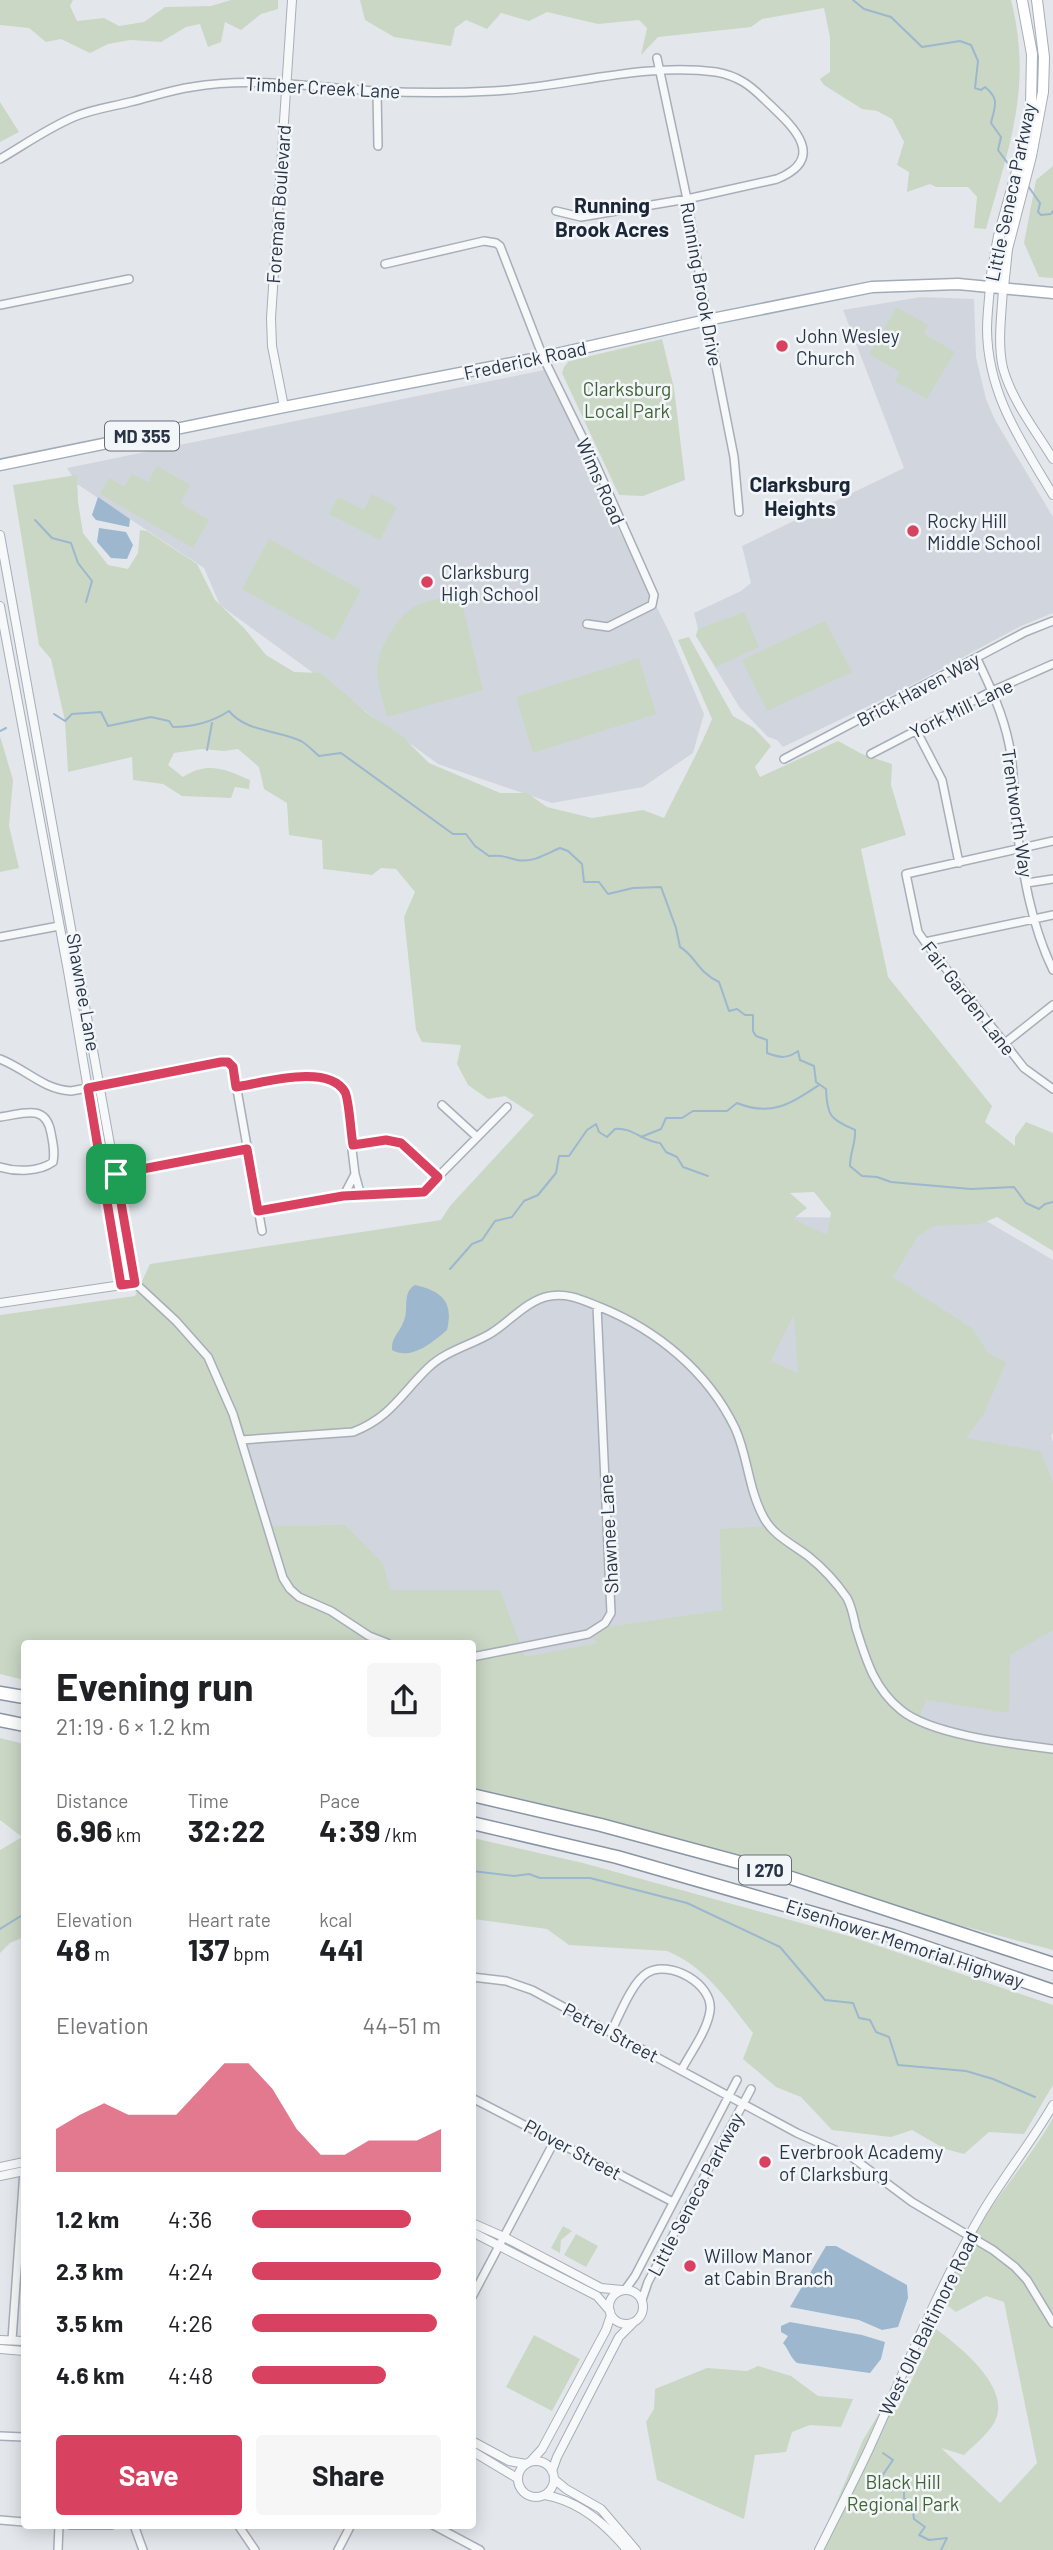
<!DOCTYPE html>
<meta charset="utf-8">
<style>
body{margin:0;font-family:Barlow,sans-serif;background:#f6f6f6;color:#202124;height:100vh;display:flex;flex-direction:column;font-size:26px;white-space:nowrap}
*{box-sizing:border-box;margin:0}
p{font-size:23px;color:#757577}
.icon{flex:none;width:38px;height:38px;fill:none;stroke:currentColor;stroke-width:2;stroke-linecap:round;stroke-linejoin:round}
.map{position:relative;flex:1;overflow:hidden}
.drawer{position:absolute;left:21px;top:1640px;width:455px;height:889px;display:flex;flex-direction:column;background:#fff;border-radius:7px;box-shadow:0 4px 18px #0003}
.drawer>*{flex:none}
.pin{position:absolute;display:grid;place-items:center;width:60px;height:60px;color:#fff;margin:-30px;border-radius:14px;box-shadow:0 4px 10px #0006}
.round{display:grid;place-items:center;flex:none;width:74px;height:74px;border-radius:7px;background:#f6f6f6}
.summary{display:flex;align-items:center;justify-content:space-between;height:119px;padding:0 35px}
h1{font-size:38px;font-weight:700;line-height:52px}
.figures{display:grid;grid-template-columns:repeat(3,1fr);gap:10px;height:119px;padding:7px 35px}
.figures div{display:grid;align-content:center}
.figures b{font-size:30px;font-weight:700}
.figures small{font-size:19px;font-weight:400}
.figures p{font-size:19px}
.chart{height:196px;padding:14px 35px}
.chart p{display:flex;justify-content:space-between}
.chart svg{width:100%;height:126px;margin-top:7px;fill:#d84160;opacity:.7}
.button{display:flex;gap:14px;margin-top:auto;padding:14px 35px}
.button a{flex:1;height:80px;border-radius:7px;background:#d84160;color:#fff;font-size:28px;font-weight:700;line-height:80px;text-align:center}
.button a+a{background:#f6f6f6;color:#202124}
ul{padding:0 35px;list-style:none;font-size:23px}
li{display:grid;grid-template-columns:112px 84px 1fr;align-items:center;height:52px}
li i{height:18px;border-radius:9px;background:#d84160}
.map>svg:first-child{display:block}
</style>
<div class="map">
<svg width="1053" height="2550" viewBox="0 0 1053 2550">
<rect width="100%" height="100%" fill="#e3e7ec"/>
<path fill="#d1d6de" d="M921 297 974 299 976 357 986 399 995 420 1053 517V613L1021 626 904 689 783 747 777 740 768 737 740 708 696 636 698 629 694 613 741 591 751 583 742 546 904 468 843 310Z
M544 370 596 474 610 512 670 634 704 714 693 753 643 787 552 803 438 764 220 605 204 568 77 484 67 468Z
M602 1215 983 1219 1053 1260V1433L1051 1436 1053 1442V1946L472 1643H70L0 1322Z"/>
<path fill="#cad7c4" fill-rule="evenodd" d="M0 0H73L70 6 77 21 104 18 119 26 144 22 165 7 211 6 231 0H278V9L261 14 241 30 225 22 221 42 208 47 200 24 186 27 161 42 130 40 108 44 90 53 61 39 46 42 29 28 0 25Z
M360 0H1011C1033 87 1009 146 986 229L974 228 977 197 968 187H936L930 184 907 192 909 172 897 165 904 142 892 119 877 111 862 109 824 85 820 79 830 72V37L824 8 762 19 751 27 658 37 641 55 647 28 639 20 598 24 547 12 529 21 501 13 487 29 466 20 455 28 451 46 394 37 365 20Z
M0 102 19 132 0 142Z
M1053 166V278L1039 277 1024 243 1036 180Z
M897 307 928 325 924 334 955 352 927 399 895 381 900 372 869 354Z
M662 339 674 388 685 480 643 496 619 495 562 373 564 367 569 361Z
M157 466 190 485 180 503 209 520 193 548 100 494 109 478 124 487 132 474 148 482Z
M77 475 78 502 83 533 108 565 128 569 138 553 140 530 147 531 197 564 215 600 244 628 266 655 294 672 321 673 366 712 401 735 429 763 500 793H527L547 807 592 818 643 810 664 818C680 785 698 753 712 719L678 640 689 637 733 716 754 728 771 746 755 767 760 777 838 741 862 754 892 764 891 785 906 835 861 849 888 977 992 1106 985 1122 1015 1146V1137L1026 1122 1053 1133V1251L997 1217 980 1224 934 1226 918 1236 893 1277 973 1329 988 1353 1006 1362 985 1412 966 1438 1040 1451 1053 1482V1630L1010 1655 1009 1713 926 1700 920 1715 936 1728 1053 1749V1950L473 1796 472 1643H24V1680L0 1674V1315L135 1296 150 1264 441 1220 450 1206 534 1115 505 1096 488 1099 468 1085 457 1064 461 1045 422 1042 416 1030 404 917 415 892 396 869 381 868 372 875 323 869 322 840 289 835 287 803 264 789 259 767 238 749 224 751 202 749 174 753 168 765 183 777C207 761 225 769 250 780L249 789 235 787 231 798 182 796 163 784 133 780 132 757 68 772 65 721 51 659 39 645 13 485ZM814 1192 831 1213 827 1235 793 1219 807 1208 790 1193ZM568 1294 643 1328 689 1365 723 1405 736 1431 764 1519 769 1526 720 1529 722 1610 608 1627 592 1638 598 1643 525 1657 500 1590H390L383 1564 345 1525 268 1526 242 1440 353 1432 394 1408 441 1357 489 1334 546 1297ZM793 1316H794L798 1373 771 1361Z
M372 494 397 507 380 540 329 514 338 497 364 510Z
M269 539 361 590 334 640 242 589Z
M460 595 483 690 387 717C384 703 378 688 377 673 376 651 397 614 418 605 430 599 447 598 460 595Z
M744 612 759 647 716 667 696 636 698 629Z
M825 621 852 672 767 711 742 660Z
M639 658 656 714 533 753 516 697Z
M0 736 13 780 9 826 19 868 0 872Z
M0 1738 24 1744V1937L10 1943 0 1953V1850L22 1837 0 1820Z
M473 1838 583 1863 852 1937 1053 2005V2085L1024 2134 989 2132 964 2154 945 2149 912 2130 891 2137 832 2130 801 2097 776 2087 743 2059 753 2033C728 2001 706 1967 667 1951L569 1945 547 1929 473 1919Z
M1053 2118V2550H816L863 2440 887 2400 898 2409 936 2329C959 2346 1014 2389 994 2423 987 2435 974 2445 964 2455L941 2448 1000 2503 1037 2463 1004 2302 986 2296 956 2312 944 2303 958 2279 948 2284C958 2262 969 2241 982 2221 1005 2186 1032 2155 1053 2118Z
M563 2226 572 2231 561 2240 560 2253 551 2248Z
M576 2234 598 2246 586 2267 564 2255Z
M534 2335 580 2359 552 2411 506 2387Z
M758 2366 791 2376 818 2396 853 2399 841 2427 810 2425 792 2432 786 2452 755 2455 744 2519 657 2480 646 2422 654 2409 655 2389 707 2368 747 2371Z"/>
<path fill="#9cb7ce" d="M98 497 130 519 129 527 96 520 92 515Z
M99 528 126 532 133 545 127 559 111 558 97 542Z
M415 1285C441 1291 454 1301 447 1330 433 1342 411 1361 392 1350 391 1338 399 1333 403 1323 410 1310 401 1293 415 1285Z
M826 2246H836L907 2285 908 2298 898 2327 882 2330 859 2320 790 2307Z
M790 2322 862 2335 885 2342 881 2359 870 2373 797 2363C790 2357 789 2350 783 2343L788 2336 781 2332V2326Z"/>
<g fill="none" stroke-linecap="round" stroke-linejoin="round">
<path stroke="#9cb7ce" stroke-width="2" d="M853 0 864 9 891 17 922 47 960 41 971 45 978 61 975 88 981 90 985 87C1000 99 995 106 991 123L1001 137 998 150 1012 169
M1028 186 1040 203 1038 212 1041 215 1051 214 1053 211
M35 520 52 538 71 543 78 563 92 581 86 602
M54 714 65 721 72 714 101 712 108 726 151 717 169 721 173 727C193 727 212 722 229 711 246 732 278 730 301 741 308 745 313 751 319 756L341 753 453 834H466L475 846 489 856C504 855 504 857 517 860 533 863 546 854 560 848L568 851 582 864 584 882H599L608 894 633 888 661 887 676 928 680 947C695 955 697 972 719 982L729 1011 737 1009 745 1015H753V1031L756 1036 767 1040V1053C780 1058 787 1059 798 1051L800 1060 814 1066 816 1082 826 1089C827 1116 830 1119 855 1130 856 1143 850 1152 850 1166L862 1176 877 1177 891 1182 971 1189 1014 1187 1026 1203 1039 1209 1045 1204 1053 1202
M0 731 6 728
M207 750 212 723
M641 1137 661 1129 666 1118H682L693 1111H727L737 1103C771 1117 790 1104 819 1085
M450 1269 472 1244 482 1240 495 1221 512 1217 524 1201 538 1195 556 1173 559 1156H569L587 1130 596 1124 599 1132 607 1137 615 1129C632 1127 642 1141 660 1143L666 1152 677 1157 683 1167 708 1176
M472 1871 514 1876 529 1874 540 1878H590L687 1903 780 1947 825 2000 853 2003 859 2018 870 2020 876 2032 889 2037 898 2065 966 2071 993 2079 1035 2097
M0 1929 24 1914
M883 2453 893 2460 882 2476 890 2490 904 2488V2498L912 2504 914 2519 925 2527 919 2535 929 2540 947 2538 941 2550"/>
<g stroke="#a7aeb7" stroke-width="10">
<path id="minor" d="M657 58 687 199 707 320 734 457 739 512
M377 91 378 146
M0 159C24 145 48 128 74 117 93 109 111 107 130 102 151 97 171 90 192 87 255 76 315 88 377 91 415 93 456 93 494 91 567 87 643 62 716 72 738 76 750 85 765 100 790 124 830 157 777 179L687 199 581 217 556 211
M385 264 484 241 496 243 500 246 543 357 596 465 654 595 652 605 608 627 587 624
M0 305 129 279
M977 659C990 686 1003 714 1009 744 1015 771 1013 798 1016 824 1023 873 1031 925 1053 970
M916 730 942 780 959 863
M871 754 992 691 1053 664
M784 759 1025 632 1053 621
M1053 841 906 874 918 932 925 942 1024 1068 1053 1089
M1027 883 1053 879
M0 937 59 926
M925 942 1053 915
M1005 1043 1053 1005
M0 1059C26 1069 42 1089 71 1091L228 1062 233 1067 262 1231
M236 1087 307 1075 332 1079 345 1092 355 1174
M442 1105 477 1137
M0 1117C23 1114 46 1103 51 1133 53 1143 55 1152 53 1162 39 1172 16 1172 0 1167
M353 1145 386 1140 401 1143 438 1177
M116 1174 247 1149
M343 1197 355 1174 361 1196
M258 1211 343 1197 423 1192 507 1107
M135 1283 176 1321 208 1357 233 1414 283 1578 290 1589 299 1597 331 1611 369 1636 387 1643
M241 1440 353 1432C391 1417 400 1395 428 1368 444 1352 468 1346 488 1335 508 1324 526 1300 550 1296 569 1293 582 1300 600 1307 657 1330 708 1372 735 1428 748 1456 748 1489 764 1518 773 1535 792 1544 808 1556 823 1568 836 1582 847 1598 852 1607 854 1619 856 1628 866 1660 874 1688 901 1710 931 1735 1013 1744 1053 1749
M472 1657 588 1634 605 1623 611 1613 597 1306
M472 1977 506 1981 532 1990 797 2133 853 2158 912 2202 993 2250 1015 2267 1027 2280 1053 2323
M611 2032C619 2016 632 1982 647 1973 669 1959 714 1984 710 2011 707 2031 691 2052 682 2069
M472 2098 673 2202
M625 2290 635 2276 737 2080
M472 2297 555 2140
M642 2300 648 2282 751 2089
M12 2340 24 2171
M0 2436 24 2437
M0 2520 24 2522
M70 2525H112
M134 2525 143 2550
M238 2525 255 2550
M433 2525 480 2550
M58 2550 59 2525
M338 2550 351 2525"/>
</g>
<g stroke="#a7aeb7" stroke-width="10">
<path id="tertiary" d="M990 286C989 301 987 315 987 330 988 395 1021 441 1053 495
M1003 287C1002 313 997 342 1003 368 1012 401 1036 431 1053 459
M284 407 272 346 271 318 292 0
M0 535 135 1283 0 1303
M0 606 68 971 121 1285
M0 2167 24 2162
M0 2176 24 2171
M472 2223 504 2237 601 2288 622 2290
M472 2232 597 2296 610 2311
M609 2307a17 17 0 1 1 34 0a17 17 0 1 1-34 0Z
M0 2340 24 2341
M0 2349 24 2351
M472 2441 509 2461 526 2464
M472 2451 517 2478
M518 2479a18 18 0 1 1 36 0a18 18 0 1 1-36 0Z
M531 2461 542 2449 606 2330 611 2315
M552 2471 557 2457 619 2337 633 2323
M554 2479 566 2489 601 2509 636 2550
M545 2495C579 2501 606 2524 627 2550
M819 2550C836 2516 853 2483 869 2449 905 2370 938 2288 982 2213 1004 2176 1031 2143 1053 2105"/>
</g>
<g stroke="#a7aeb7" stroke-width="12">
<path id="secondary" d="M990 286 999 236 1022 153 1031 106 1032 54 1022 0
M1003 287 1007 249 1031 156 1043 92 1044 57 1037 0"/>
</g>
<g stroke="#a1acb9" stroke-width="13">
<path id="primary" d="M0 465 284 407 543 357 707 320 872 287 958 284 1053 293"/>
</g>
<g stroke="#8995a4" stroke-width="15">
<path id="motorway" d="M0 1693 24 1697
M0 1720 24 1725
M472 1795 601 1825 764 1869 1053 1964
M472 1823 617 1857 893 1936 1053 1991"/>
</g>
<use href="#minor" stroke="#f6f8fa" stroke-width="7"/>
<use href="#tertiary" stroke="#f6f8fa" stroke-width="8"/>
<use href="#secondary" stroke="#fff" stroke-width="10"/>
<use href="#primary" stroke="#fff" stroke-width="10"/>
<use href="#motorway" stroke="#fff" stroke-width="12"/>
</g>
<g fill="none" stroke-linecap="round" stroke-linejoin="round">
<g stroke="#fff" stroke-width="14">
<path id="route" d="M221 1062H228L233 1067 236 1087C263 1083 328 1063 345 1092 349 1099 351 1135 353 1145L386 1140 401 1143 438 1177 424 1192 343 1196 258 1211 247 1149 116 1174 135 1283 121 1285 88 1088Z"/>
</g>
<use href="#route" stroke="#d84160" stroke-width="9"/>
</g>
<g fill="#d84160" stroke="#f3f6f9" stroke-width="2.5">
<circle cx="782" cy="346" r="7"/>
<circle cx="913" cy="531" r="7"/>
<circle cx="427" cy="582" r="7"/>
<circle cx="765" cy="2162" r="7"/>
<circle cx="690" cy="2266" r="7"/>
</g>
<g text-anchor="middle" dominant-baseline="central" stroke-width="5" stroke-linejoin="round" paint-order="stroke">
<g fill="#f3f6f9" stroke="#666f7c" stroke-width="2">
<rect x="105" y="421.5" width="74" height="29" rx="5"/>
<rect x="739" y="1855.5" width="52" height="29" rx="5"/>
</g>
<g font-size="18" font-weight="bold" fill="#293546">
<text x="142" y="436">MD 355</text>
<text x="765" y="1870">I 270</text>
</g>
<g font-size="19" fill="#293546" stroke="#f3f6f9">
<text transform="translate(323 87) rotate(3)">Timber Creek Lane</text>
<text transform="translate(1010 192) rotate(-78)">Little Seneca Parkway</text>
<text transform="translate(278 204) rotate(-86)">Foreman Boulevard</text>
<text transform="translate(702 284) rotate(80)">Running Brook Drive</text>
<text transform="translate(525 360) rotate(-12)">Frederick Road</text>
<text transform="translate(601 481) rotate(66)">Wims Road</text>
<text transform="translate(918 689) rotate(-28)">Brick Haven Way</text>
<text transform="translate(961 708) rotate(-26)">York Mill Lane</text>
<text transform="translate(1018 813) rotate(82)">Trentworth Way</text>
<text transform="translate(84 992) rotate(80)">Shawnee Lane</text>
<text transform="translate(969 998) rotate(52)">Fair Garden Lane</text>
<text transform="translate(608 1534) rotate(-93)">Shawnee Lane</text>
<text transform="translate(905 1943) rotate(18)">Eisenhower Memorial Highway</text>
<text transform="translate(611 2032) rotate(28)">Petrel Street</text>
<text transform="translate(573 2149) rotate(28)">Plover Street</text>
<text transform="translate(695 2194) rotate(-62)">Little Seneca Parkway</text>
<text transform="translate(928 2323) rotate(-64)">West Old Baltimore Road</text>
</g>
<g font-size="19" fill="#293546" stroke="#f3f6f9" text-anchor="start">
<text x="796" y="335">John Wesley<tspan x="796" dy="22">Church</tspan></text>
<text x="927" y="520">Rocky Hill<tspan x="927" dy="22">Middle School</tspan></text>
<text x="441" y="571">Clarksburg<tspan x="441" dy="22">High School</tspan></text>
<text x="779" y="2151">Everbrook Academy<tspan x="779" dy="22">of Clarksburg</tspan></text>
<text x="704" y="2255">Willow Manor<tspan x="704" dy="22">at Cabin Branch</tspan></text>
</g>
<g font-size="19" fill="#416336" stroke="#f3f6f9">
<text x="627" y="388">Clarksburg<tspan x="627" dy="22">Local Park</tspan></text>
<text x="903" y="2481">Black Hill<tspan x="903" dy="22">Regional Park</tspan></text>
</g>
<g font-size="21" font-weight="bold" fill="#1b2637" stroke="#f3f6f9">
<text x="612" y="204">Running<tspan x="612" dy="24">Brook Acres</tspan></text>
<text x="800" y="483">Clarksburg<tspan x="800" dy="24">Heights</tspan></text>
</g>
</g>
</svg>
<div class="pin" style="left:116px;top:1174px;background:#1e9e55"><svg class="icon" aria-label="arrive" viewBox="0 0 24 24"><path d="M6 21V4h12l-3 4 3 4H6"/></svg></div>
<section class="drawer">
<div class="summary"><div><h1>Evening run</h1><p>21:19 · 6 × 1.2 km</p></div><a class="round"><svg class="icon" aria-label="share" viewBox="0 0 24 24"><path d="M12 15V3M7 8l5-5 5 5M5 13v7h14v-7"/></svg></a></div>
<div class="figures">
<div><p>Distance</p><b>6.96<small> km</small></b></div>
<div><p>Time</p><b>32:22</b></div>
<div><p>Pace</p><b>4:39<small> /km</small></b></div>
</div>
<div class="figures">
<div><p>Elevation</p><b>48<small> m</small></b></div>
<div><p>Heart rate</p><b>137<small> bpm</small></b></div>
<div><p>kcal</p><b>441</b></div>
</div>
<div class="chart"><p><span>Elevation</span>44–51 m</p>
<svg viewBox="0 0 160 44" preserveAspectRatio="none"><path d="M0 44V29L10 24L20 20L30 24L40 24L50 24L60 15L70 6L80 6L90 15L100 29L110 38L120 38L130 33L140 33L150 33L160 29V44z"/></svg>
</div>
<ul>
<li><b>1.2 km</b>4:36<i style="width:84%"></i></li>
<li><b>2.3 km</b>4:24<i style="width:100%"></i></li>
<li><b>3.5 km</b>4:26<i style="width:98%"></i></li>
<li><b>4.6 km</b>4:48<i style="width:71%"></i></li>
</ul>
<div class="button"><a>Save</a><a>Share</a></div>
</section>
</div>
